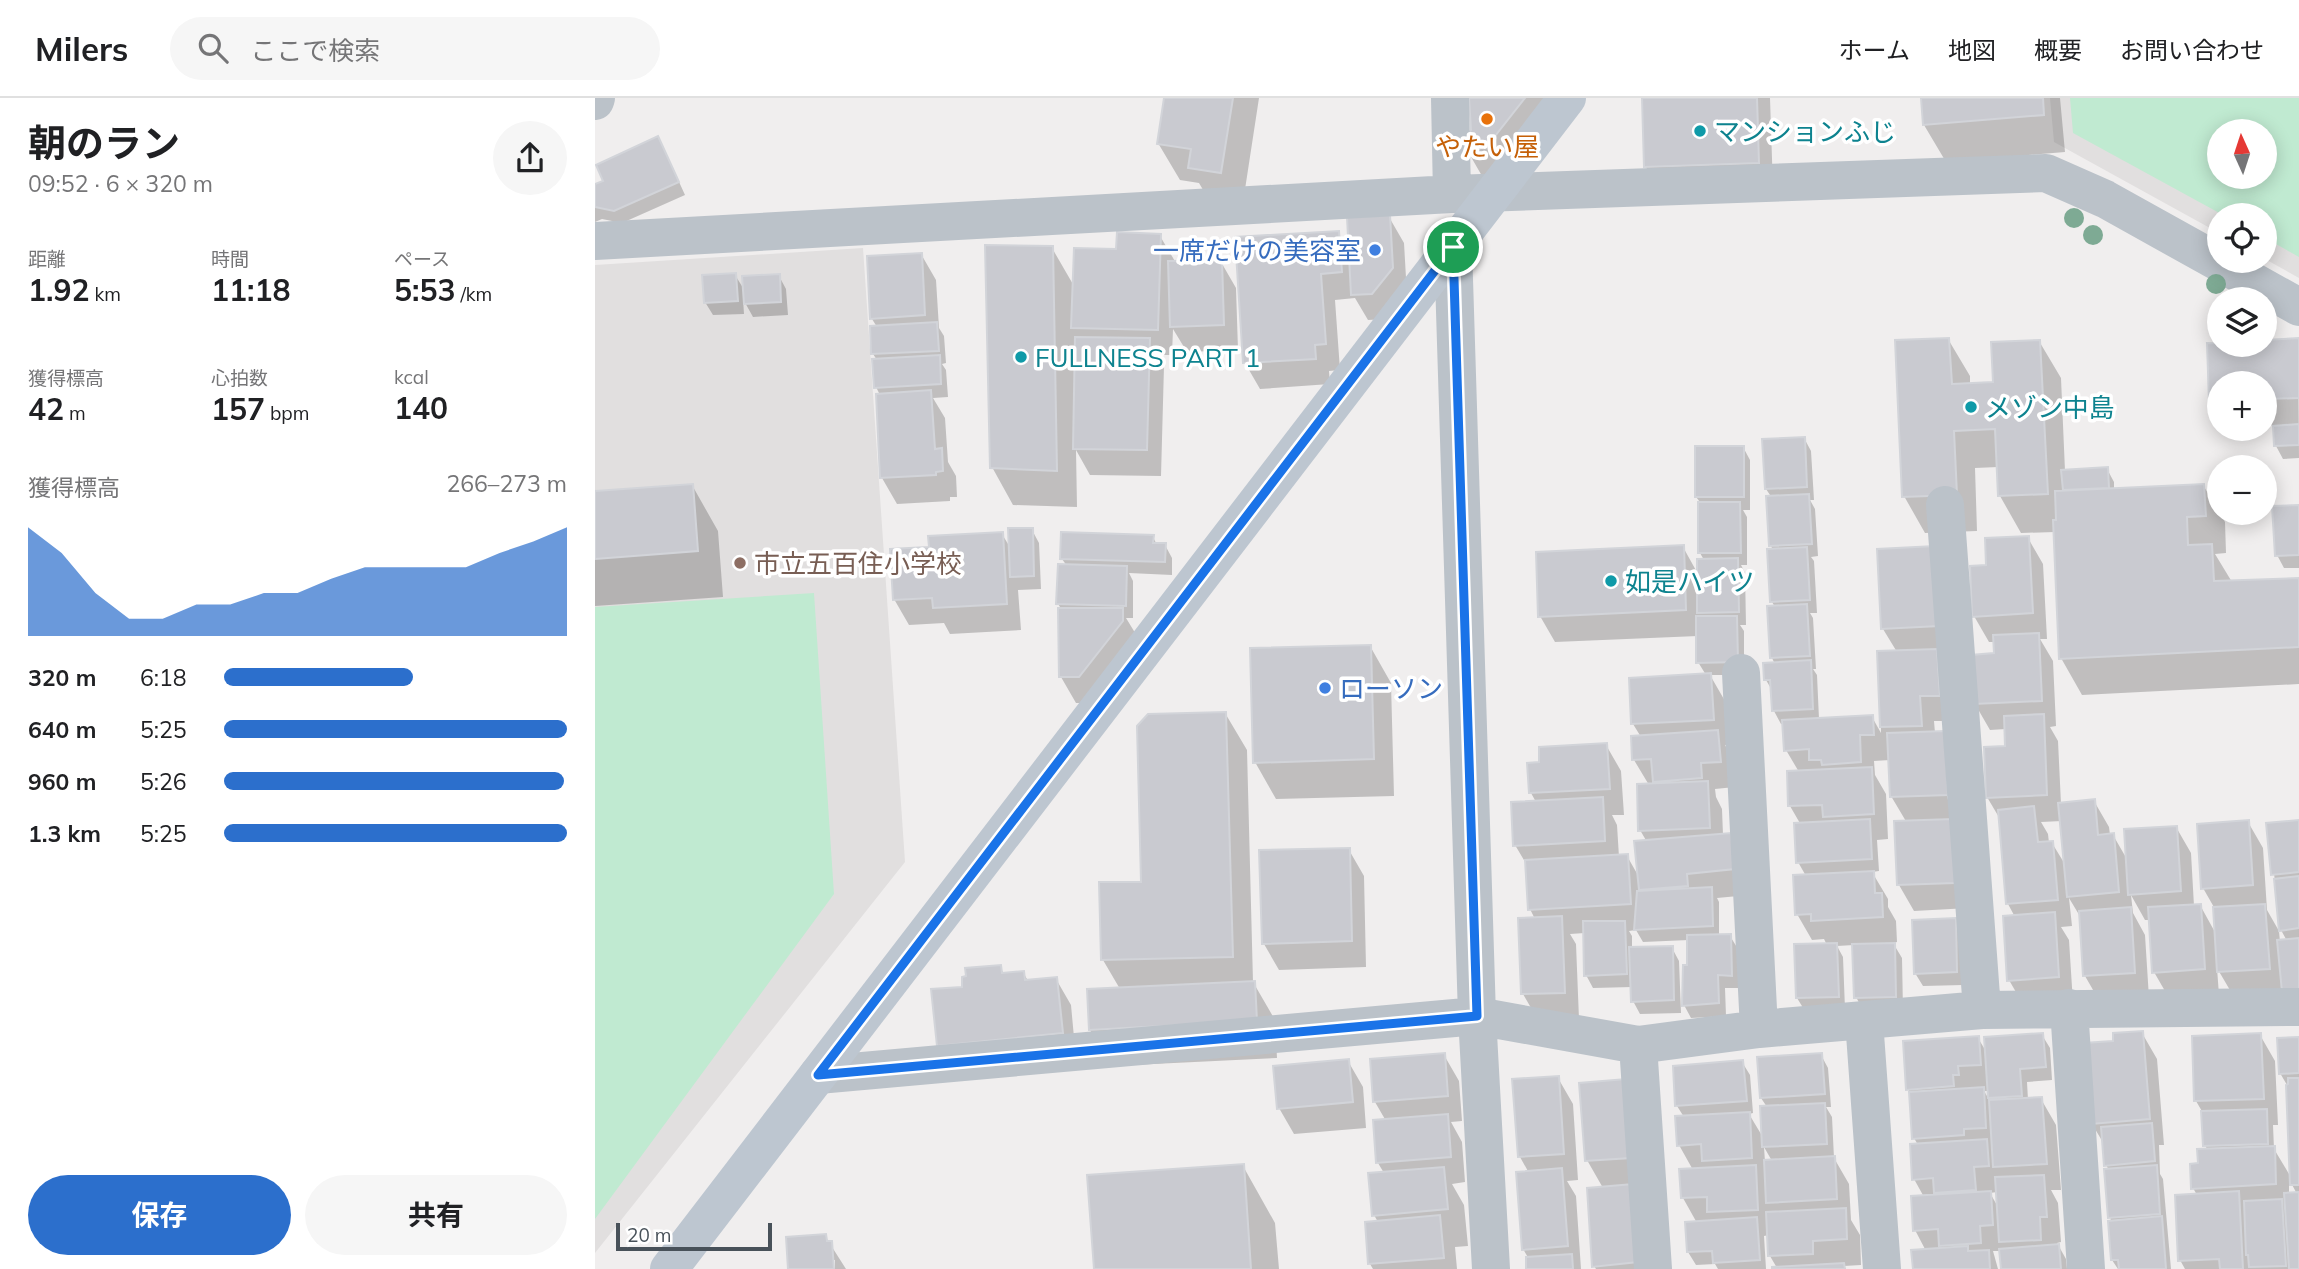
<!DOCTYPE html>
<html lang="ja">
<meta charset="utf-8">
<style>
body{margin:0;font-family:Mulish,"Noto Sans JP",sans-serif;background:#f6f6f6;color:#202124;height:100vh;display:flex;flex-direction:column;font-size:26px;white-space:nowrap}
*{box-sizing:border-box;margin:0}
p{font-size:23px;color:#757577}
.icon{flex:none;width:38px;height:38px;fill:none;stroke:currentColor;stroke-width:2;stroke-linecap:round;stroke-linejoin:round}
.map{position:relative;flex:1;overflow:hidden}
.panel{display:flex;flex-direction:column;background:#fff;width:595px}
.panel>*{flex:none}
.needle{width:46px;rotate:357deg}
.controls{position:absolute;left:1612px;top:21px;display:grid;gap:14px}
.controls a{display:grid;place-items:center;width:70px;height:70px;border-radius:50%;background:#fff;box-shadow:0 4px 18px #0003;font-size:35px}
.scale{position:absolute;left:21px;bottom:18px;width:156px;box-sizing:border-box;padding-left:7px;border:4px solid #485159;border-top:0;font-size:19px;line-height:24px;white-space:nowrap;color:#485159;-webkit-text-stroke:5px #fff;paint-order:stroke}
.pin{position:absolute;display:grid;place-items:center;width:60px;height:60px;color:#fff;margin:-30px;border:4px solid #fff;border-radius:50%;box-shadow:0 2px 7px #0007}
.round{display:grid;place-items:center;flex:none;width:74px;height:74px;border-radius:37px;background:#f6f6f6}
.summary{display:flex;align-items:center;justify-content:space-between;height:119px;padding:0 28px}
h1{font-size:38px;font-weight:700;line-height:52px}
.figures{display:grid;grid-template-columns:repeat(3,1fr);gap:10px;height:119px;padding:7px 28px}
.figures div{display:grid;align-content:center}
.figures b{font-size:30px;font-weight:700}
.figures small{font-size:19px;font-weight:400}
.figures p{font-size:19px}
.chart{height:196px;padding:14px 28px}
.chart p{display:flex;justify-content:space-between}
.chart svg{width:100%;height:126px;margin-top:7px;fill:#2c6fcc;opacity:.7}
.primary-button{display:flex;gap:14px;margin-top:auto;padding:14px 28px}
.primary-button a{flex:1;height:80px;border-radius:42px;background:#2c6fcc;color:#fff;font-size:28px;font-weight:700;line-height:80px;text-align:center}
.primary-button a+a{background:#f6f6f6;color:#202124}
ul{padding:0 28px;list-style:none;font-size:23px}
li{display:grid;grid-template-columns:112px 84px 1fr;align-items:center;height:52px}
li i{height:18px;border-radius:9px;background:#2c6fcc}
header{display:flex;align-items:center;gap:42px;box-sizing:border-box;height:98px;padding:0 35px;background:#fff;border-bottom:2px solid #e0e0e0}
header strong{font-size:33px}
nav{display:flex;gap:38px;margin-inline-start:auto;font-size:24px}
.search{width:490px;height:63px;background:#f6f6f6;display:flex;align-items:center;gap:18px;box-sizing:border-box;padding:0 24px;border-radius:38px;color:#757577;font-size:26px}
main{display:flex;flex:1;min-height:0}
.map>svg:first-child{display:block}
</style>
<header>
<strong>Milers</strong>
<div class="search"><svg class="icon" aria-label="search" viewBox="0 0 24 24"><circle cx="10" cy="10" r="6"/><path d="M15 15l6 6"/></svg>ここで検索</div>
<nav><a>ホーム</a><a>地図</a><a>概要</a><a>お問い合わせ</a></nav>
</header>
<main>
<section class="panel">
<div class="summary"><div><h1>朝のラン</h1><p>09:52 · 6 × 320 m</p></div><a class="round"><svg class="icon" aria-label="share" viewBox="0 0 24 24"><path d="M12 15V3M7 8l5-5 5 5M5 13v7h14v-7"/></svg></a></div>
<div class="figures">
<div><p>距離</p><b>1.92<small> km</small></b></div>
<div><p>時間</p><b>11:18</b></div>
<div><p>ペース</p><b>5:53<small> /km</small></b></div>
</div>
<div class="figures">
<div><p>獲得標高</p><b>42<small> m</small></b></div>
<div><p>心拍数</p><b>157<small> bpm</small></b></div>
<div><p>kcal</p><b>140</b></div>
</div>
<div class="chart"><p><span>獲得標高</span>266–273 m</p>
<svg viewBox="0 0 160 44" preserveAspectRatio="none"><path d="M0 44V6L10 15L20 29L30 38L40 38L50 33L60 33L70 29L80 29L90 24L100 20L110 20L120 20L130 20L140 15L150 11L160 6V44z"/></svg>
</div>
<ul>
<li><b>320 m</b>6:18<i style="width:55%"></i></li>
<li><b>640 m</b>5:25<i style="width:100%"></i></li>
<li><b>960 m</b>5:26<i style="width:99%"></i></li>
<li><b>1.3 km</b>5:25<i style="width:100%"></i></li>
</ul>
<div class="primary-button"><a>保存</a><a>共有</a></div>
</section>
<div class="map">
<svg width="1704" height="1171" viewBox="0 0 1704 1171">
<rect width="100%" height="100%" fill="#f0eeee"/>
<path fill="#e1dfdf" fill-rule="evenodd" d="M1455 0H1704V180L1670 161V117H1624V135L1459 44ZM1624 33H1670V79H1624Z
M268 150 310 764 0 1155V167Z"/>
<path fill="#c0ead1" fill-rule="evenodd" d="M1475 0H1704V159L1670 140V117H1628L1478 35ZM1624 33H1670V79H1624Z
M219 495 239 796 0 1121V509Z"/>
<path fill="#0003" fill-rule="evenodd" d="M570 0H664L647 111 617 107 604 85 585 82 563 45Z
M876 0H965L905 69 887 78 868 45 878 32 874 2Z
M1048 0H1175L1178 91 1066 95 1051 69Z
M1327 0H1465L1470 54 1351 64 1329 27Z
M70 53 90 97 27 125 7 121 0 124V88Z
M794 119 809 145 812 197 792 221 773 222 760 200 740 202 745 272 734 273 735 286 665 291 650 265 743 135 755 156Z
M565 138 581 165 626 164 641 190 643 252 592 254 578 231 577 257H563L569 268 566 378 495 377 481 352 482 409 418 407 397 369 457 150 479 188 523 153Z
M326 156 341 182 344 230 349 238 351 265 347 266 351 272 353 299 338 300 350 320 353 364 361 378 362 399H355V403L302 406 287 380 285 297 281 289 282 262 278 256 282 229 277 221Z
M140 177 150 193 184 178 191 191 193 217 158 219 148 201 149 216 118 217 110 204Z
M1353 241 1375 278V287L1400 285 1444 243 1466 280 1470 373 1512 371 1519 384V392L1608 387 1630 424 1631 455 1620 456 1637 484 1704 481V586L1487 597 1466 560 1460 434 1426 435 1405 398 1403 369 1380 370 1382 433 1330 435 1309 398Z
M1703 242 1704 360 1688 361 1681 348 1680 327 1670 328V285H1624V318L1616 304 1624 247H1670V244Z
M1209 340 1216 353 1219 402H1215L1220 411 1223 458 1216 459 1219 463 1222 515H1215L1218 520 1221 571H1218L1222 577 1224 621 1277 619 1286 635 1284 554H1302L1288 531 1339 450 1359 623H1339L1340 635 1374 810 1319 813 1304 787 1312 725 1296 698 1295 662 1279 663 1280 677 1291 696 1293 741 1282 742 1284 773 1277 774 1293 801V809L1301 823 1302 844 1298 845 1307 860 1308 912H1268L1261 899 1259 847 1242 848 1248 859 1250 911 1210 913 1202 900 1232 847 1229 841 1217 842 1202 816 1211 778 1203 764 1206 727 1195 708 1204 674 1191 652 1189 626H1186L1179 613 1178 594 1171 582 1180 566 1177 560 1180 509 1177 504 1178 452 1176 448 1177 400 1171 391 1169 342Z
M1148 349 1155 362V412H1148L1152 419V467H1146L1150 475 1151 527H1145L1149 533V577H1115L1130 603 1132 647H1130L1137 660 1140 689 1120 691 1121 699 1127 711 1128 737 1154 797 1122 800 1124 804V838H1135L1143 851V890H1130L1131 918 1096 920 1089 907 1094 869V842L1048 844 1041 832 1034 833 1037 838V851L1077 850 1084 863 1086 915 1045 916 1038 903 1037 889 998 890 991 877 990 835 975 836 981 846 984 921 943 922 928 896 940 821 935 811 933 769 920 747 941 704 936 695 1011 647 1026 673 1029 717H1017L1022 727 1024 759 1032 758 1044 779 1052 744 1045 732 1054 687 1039 662 1046 639 1038 626 1111 577 1103 564V538L960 544 945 518 1088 449 1103 476 1109 462 1105 455V404L1101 399Z
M97 387 123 433 128 499 0 508V395Z
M1704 408V470H1689L1682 457 1679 410Z
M437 432 444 445 446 491 423 492 426 532 355 536 349 525 314 527 299 501 336 451 407 436 416 451Z
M558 439 562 447H570L577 460V477L534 475 538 483V520H531L542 538 499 605H481L466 579 467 512 463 506 472 468 467 461Z
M1433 440 1448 466 1452 541H1445L1458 563 1461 628 1455 629 1463 643 1466 706 1499 703 1514 729 1515 737H1518L1533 763 1581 729 1596 755 1599 808 1605 807 1621 836 1620 811 1608 790 1653 724 1668 750 1672 812 1684 833 1685 844 1692 843 1686 832 1673 727 1704 724V919L1639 899 1622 870 1624 897 1574 900 1559 874 1556 822H1550L1536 797 1538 815 1550 837 1554 900 1505 904 1490 878 1486 820 1474 800 1477 828 1466 829 1474 842 1478 905 1429 908 1414 882 1420 819 1413 806 1405 721 1392 699 1412 649 1411 631 1395 632 1380 606 1400 557V544H1394L1379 518 1393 469ZM1467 723 1471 768 1457 745H1454L1453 736 1446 724Z
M775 548 796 585 799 698 681 701 660 664Z
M630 615 652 652 658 884 680 922 682 960 517 968 495 932 525 891 508 862 548 785Z
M754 752 769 778 771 869 684 872 669 846Z
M1360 822 1367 835 1368 887 1328 888 1320 875Z
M405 869 409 876 428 874 433 883 461 881 476 907 481 961 358 973Z
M1547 935 1562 961 1569 1047H1564L1565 1076 1568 1081 1576 1171H1523L1517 1162 1514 1072 1511 1067 1509 1046 1497 1026 1520 945Z
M1447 937 1455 950 1457 982 1432 984 1433 1002 1446 1001 1461 1027 1466 1092H1456L1463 1105 1466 1144 1462 1145 1471 1161 1472 1171H1408L1406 1153H1398L1403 1171H1319L1331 1153 1320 1132 1329 1099 1319 1081 1323 1047 1319 1040 1316 997 1313 991 1383 940 1392 955ZM1389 993H1394L1395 1003ZM1402 1094 1403 1109 1395 1095Z
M1665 937 1680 963 1683 1027H1678L1679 1051 1697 1081 1692 987 1685 975 1684 942 1704 941V1171H1590L1585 1162 1602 1097 1598 1090 1605 1067 1613 1053 1610 1047 1608 1015 1601 1003ZM1694 1081 1702 1096 1694 1097Z
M849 957 864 983 867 1023 856 1024 867 1044 870 1084 857 1086 869 1107 873 1148 860 1149 862 1171H778L775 1166 771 1125 783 1124 779 1117 789 1075 783 1065 791 1023 780 1004Z
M1226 957 1233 970 1236 1009H1231L1237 1019 1239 1060 1254 1086 1256 1122 1265 1137 1266 1167 1249 1168 1251 1171H1179L1182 1170 1175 1158 1174 1137 1169 1138 1171 1171H1123L1120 1166 1101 1167 1093 1154 1102 1125 1088 1100 1098 1072 1084 1047 1089 1019 1082 1008 1147 964 1155 977 1158 1015 1154 1016 1169 1041 1172 1009 1166 1000ZM1169 1049 1177 1063 1170 1064Z
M753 963 768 989 771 1030 699 1036 684 1010Z
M963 980 978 1006 983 1082 972 1083 981 1098 986 1171H933L934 1161 928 1151 934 1075 925 1059 919 983Z
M1030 983 1056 1171H1001L999 1168 1008 1090 992 1062Z
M648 1068 680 1125 684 1171H500Z
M230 1138 251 1171H240V1162H236L237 1171H195Z"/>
<path fill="#c9cad0" stroke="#d2d4d9" stroke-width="2" d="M569 0H638L626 75 593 70 596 51 562 46Z
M874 0H930L893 47 890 44 878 59 870 52 866 45 876 32Z
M1047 0H1162L1164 65 1049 69Z
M1326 0H1448L1449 17 1328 27Z
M63 38 84 84 19 113 0 109V86L8 83 1 67Z
M795 117 798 170 777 196 756 197 752 119Z
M744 133 747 174 726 176 731 246 720 247 721 261 648 265 640 139Z
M522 134 566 136 563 232 476 230 479 150 521 151Z
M390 147 458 148 462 373 395 370Z
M327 155 330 217 275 221 272 158Z
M627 162 629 227 575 229 573 163Z
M141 175 143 203 109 205 107 177Z
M185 176 186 204 149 206 147 178Z
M342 224 344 253 276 256 275 228Z
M480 239 555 240 552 352 478 351Z
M1354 240 1357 286 1398 284 1396 244 1445 242 1453 396 1403 398 1400 331 1359 333 1362 397 1307 399 1300 242Z
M1704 240V300L1670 301V285H1624V304H1614L1612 245 1670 247V242Z
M345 257 346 286 279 290 277 261Z
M336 292 340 351 347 350 348 373 341 374V377L285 380 281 296Z
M1704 326V347L1679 348 1678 328Z
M1210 339 1212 389 1170 391 1167 341Z
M1100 348H1149V399H1100Z
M1513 369 1514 390 1468 392 1466 372Z
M98 386 103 453 0 461V393Z
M1609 386 1611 418 1592 419 1593 447 1617 446 1619 483 1704 480V549L1464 561 1458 422H1461L1460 393Z
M1214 396 1217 446 1174 448 1171 398Z
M1103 404H1145L1146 455H1103Z
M1704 407V457L1680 458 1677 408Z
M413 430H438L439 478 415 479Z
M408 434 412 506 338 510 337 500 298 502 295 451 334 449 333 438Z
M466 434 559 437 558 445H571L570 464 465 461Z
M1434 438 1438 515 1377 519 1375 468 1391 467 1390 440Z
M1089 447 1091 512 943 519 941 454Z
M1340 448 1344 528 1286 531 1282 451Z
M1212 449 1215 502 1175 504 1172 451Z
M1143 460 1144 514 1102 515V461Z
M463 466 532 468 531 508 461 506Z
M1212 506 1215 558 1175 560 1172 508Z
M463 510H528V523L484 579H464Z
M1101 518H1142L1143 564 1101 565Z
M1444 535 1447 603 1379 606 1376 557 1399 555 1398 537Z
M776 547 779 661 658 665 655 550Z
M1342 551 1345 598H1325L1327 628 1285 629 1282 553Z
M1216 562 1218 611 1177 613 1175 582H1169L1168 565Z
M1116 575 1119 622 1036 626 1034 580Z
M631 614 638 859 506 862 504 784H546L542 628 553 616Z
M1449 616 1452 697 1391 700 1389 649 1410 648 1409 618Z
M1278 617 1279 637H1265L1266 664 1227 667 1226 662H1214V651L1189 653 1187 622Z
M1123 632 1126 664 1106 665 1107 680 1058 684 1056 661 1037 662 1036 638Z
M1350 633 1353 697 1295 699 1292 635Z
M1012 645 1015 691 934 695 932 665 944 664V649Z
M1277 669 1279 716 1228 719 1227 707 1193 708 1192 673Z
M1113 683 1115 730 1043 733 1042 686Z
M1008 699 1010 743 918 748 916 704Z
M1500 701 1503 737 1519 735 1524 794 1472 799 1463 705Z
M1439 708 1443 744 1458 743 1463 802 1411 806 1403 712Z
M1275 721 1277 761 1201 765 1199 725Z
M1358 721 1360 785 1302 787 1299 723Z
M1654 722 1658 787 1606 791 1602 726Z
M1704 722V774L1676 777 1671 725Z
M1582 728 1586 793 1533 797 1529 731Z
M1136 735 1140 771 1092 776 1093 788 1044 792 1039 743Z
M755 750 757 843 667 846 664 752Z
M1033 756 1036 806 933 812 930 762Z
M1279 773 1280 795H1287L1288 819 1216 823V816L1200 817 1198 777Z
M1704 778V830L1684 833 1679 781Z
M1117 789 1118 828 1039 832 1042 793Z
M1606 806 1610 871 1557 875 1553 809Z
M1670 806 1675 871 1622 874 1618 809Z
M1536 809 1540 875 1488 878 1484 813Z
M1460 814 1464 879 1412 883 1408 818Z
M967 818 970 895 926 896 923 820Z
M1361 820 1362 874 1319 876 1317 822Z
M988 823H1030L1032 876 989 878Z
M1136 836 1137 878 1123 877 1124 905 1087 908 1088 867H1092V837Z
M1704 840V892L1687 894 1682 842Z
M1242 845 1244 899 1201 900 1199 846Z
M1300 845 1301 899 1259 900 1257 846Z
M1078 848 1079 902 1036 904 1034 849Z
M406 867 407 875 429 873 430 882 462 879 468 935 342 948 336 891 367 889V879L371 878 370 870Z
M660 883 662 923 494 932 492 891Z
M1548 933 1555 1021 1496 1026 1489 945 1518 943V935Z
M1448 935 1451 969 1425 971 1427 998 1393 1000 1389 939Z
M1666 935 1669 1001 1599 1003 1597 938Z
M1384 938 1386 967 1363 968 1364 977H1358L1359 988 1311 992 1308 943Z
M1704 939V975L1684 976 1682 940Z
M850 955 853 998 778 1004 775 961Z
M1227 955 1230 996 1165 1000 1162 959Z
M754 961 758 1004 682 1011 678 968Z
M1148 962 1152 1003 1080 1008 1078 968Z
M964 978 969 1056 923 1059 917 981Z
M1693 980H1704V1087H1695L1691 987 1693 986Z
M1031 981 1036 1060 990 1063 984 985Z
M1389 989 1391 1030 1369 1031V1037L1317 1041 1314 994Z
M1447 999 1452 1066 1398 1069 1394 1002Z
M1230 1005 1232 1046 1167 1049 1165 1008Z
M1672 1011 1673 1046 1608 1048 1606 1013Z
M1155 1014 1157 1060 1107 1063 1106 1046 1082 1048 1080 1018Z
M853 1016 856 1059 781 1065 778 1022Z
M1557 1025 1560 1063 1509 1068 1506 1029Z
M1392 1041 1394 1068 1379 1069 1381 1092 1339 1095 1338 1080 1317 1082 1315 1046Z
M1680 1048 1681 1086 1596 1091 1595 1066 1603 1065 1602 1051Z
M1240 1058 1242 1101 1171 1105 1169 1062Z
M649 1066 656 1171H499L492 1077Z
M1161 1067 1163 1112 1112 1114V1099L1086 1100 1084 1071Z
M1562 1067 1565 1116 1513 1120 1509 1071Z
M849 1069 853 1111 777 1118 773 1075Z
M967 1070 973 1148 927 1152 921 1074Z
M1449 1077 1452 1119H1445L1446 1142 1404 1144 1400 1079Z
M1038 1086 1043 1164 997 1169 992 1090Z
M1396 1093 1398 1127 1385 1128 1386 1145 1344 1148 1343 1131 1318 1133 1316 1098Z
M1644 1093 1648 1171H1625L1624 1161 1583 1163 1580 1097Z
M1704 1094V1171H1694L1689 1095Z
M1687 1101 1691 1168 1654 1169 1653 1157H1651L1649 1103Z
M1251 1110 1252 1141 1218 1143V1156L1173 1158 1171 1114Z
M845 1117 849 1160 773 1166 770 1124Z
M1567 1118 1571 1171H1524L1523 1162H1516L1513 1123Z
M1162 1119 1165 1162 1118 1165 1117 1153 1092 1154 1090 1124Z
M231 1136 232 1143H237L239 1171H193L191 1139Z
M1464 1146 1466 1171H1406L1404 1151Z
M1373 1148V1153L1394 1152 1395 1171H1318L1316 1152Z
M977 1156 978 1171H931V1159Z
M1249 1165 1250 1171H1177V1169Z"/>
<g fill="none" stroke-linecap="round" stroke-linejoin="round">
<path stroke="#bbc2c9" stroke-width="38" d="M855 0 857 96
M0 3 1 0
M0 143 857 96 1451 75 1510 101 1704 209
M858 149 882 918 896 1171
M1350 407 1387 912
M1146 575 1164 931
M1474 910 1491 1171
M1269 922 1287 1171
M1043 947 1058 1171
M223 977 882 918 1043 947 1164 931 1387 912 1704 909"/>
<path stroke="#bdc6d0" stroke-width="38" d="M74 1171 972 0"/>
</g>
<g fill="#7eaa94">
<circle cx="1479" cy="120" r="10"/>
<circle cx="1498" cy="137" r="10"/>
<circle cx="1621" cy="186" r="10"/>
</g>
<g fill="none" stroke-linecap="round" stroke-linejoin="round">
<g stroke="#fff" stroke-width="14">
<path id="route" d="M858 149 882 918 223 977Z"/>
</g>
<use href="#route" stroke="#1a73e8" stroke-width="9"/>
</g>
<circle fill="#e8710a" stroke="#fff" stroke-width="2.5" cx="892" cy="21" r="7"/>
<g fill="#0f9aa8" stroke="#fff" stroke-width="2.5">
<circle cx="1105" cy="33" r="7"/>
<circle cx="426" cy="259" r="7"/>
<circle cx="1376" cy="309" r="7"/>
<circle cx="1016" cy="483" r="7"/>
</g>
<g fill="#3f7fe0" stroke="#fff" stroke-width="2.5">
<circle cx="780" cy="152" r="7"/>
<circle cx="730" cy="590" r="7"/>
</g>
<circle fill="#8d6e63" stroke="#fff" stroke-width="2.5" cx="145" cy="465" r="7"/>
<g text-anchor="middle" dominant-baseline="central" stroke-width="7" stroke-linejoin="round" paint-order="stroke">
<g font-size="26" fill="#0d838f" stroke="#fff" text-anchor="start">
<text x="1119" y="33">マンションふじ</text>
<text x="440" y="259">FULLNESS PART 1</text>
<text x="1390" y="309">メゾン中島</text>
<text x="1030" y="483">如是ハイツ</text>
</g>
<g font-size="26" fill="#c56008" stroke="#fff">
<text x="892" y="48">やたい屋</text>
</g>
<g font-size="26" fill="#366cbe" stroke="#fff" text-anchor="end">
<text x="766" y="152">一席だけの美容室</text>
<text x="744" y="590" text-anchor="start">ローソン</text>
</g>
<g font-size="26" fill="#785e54" stroke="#fff" text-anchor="start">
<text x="159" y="465">市立五百住小学校</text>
</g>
</g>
</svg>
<div class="controls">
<a><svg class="needle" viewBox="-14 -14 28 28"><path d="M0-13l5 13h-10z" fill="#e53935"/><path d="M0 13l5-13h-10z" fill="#757577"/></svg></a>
<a><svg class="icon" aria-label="locate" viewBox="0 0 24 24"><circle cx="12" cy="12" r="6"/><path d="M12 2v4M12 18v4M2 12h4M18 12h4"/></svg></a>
<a><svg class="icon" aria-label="layers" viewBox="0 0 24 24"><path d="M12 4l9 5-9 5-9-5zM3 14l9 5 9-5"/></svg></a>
<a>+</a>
<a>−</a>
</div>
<div class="scale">20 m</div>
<div class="pin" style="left:858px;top:149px;background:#1e9e55"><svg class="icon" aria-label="arrive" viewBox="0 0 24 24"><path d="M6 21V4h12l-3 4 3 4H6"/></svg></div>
</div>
</main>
